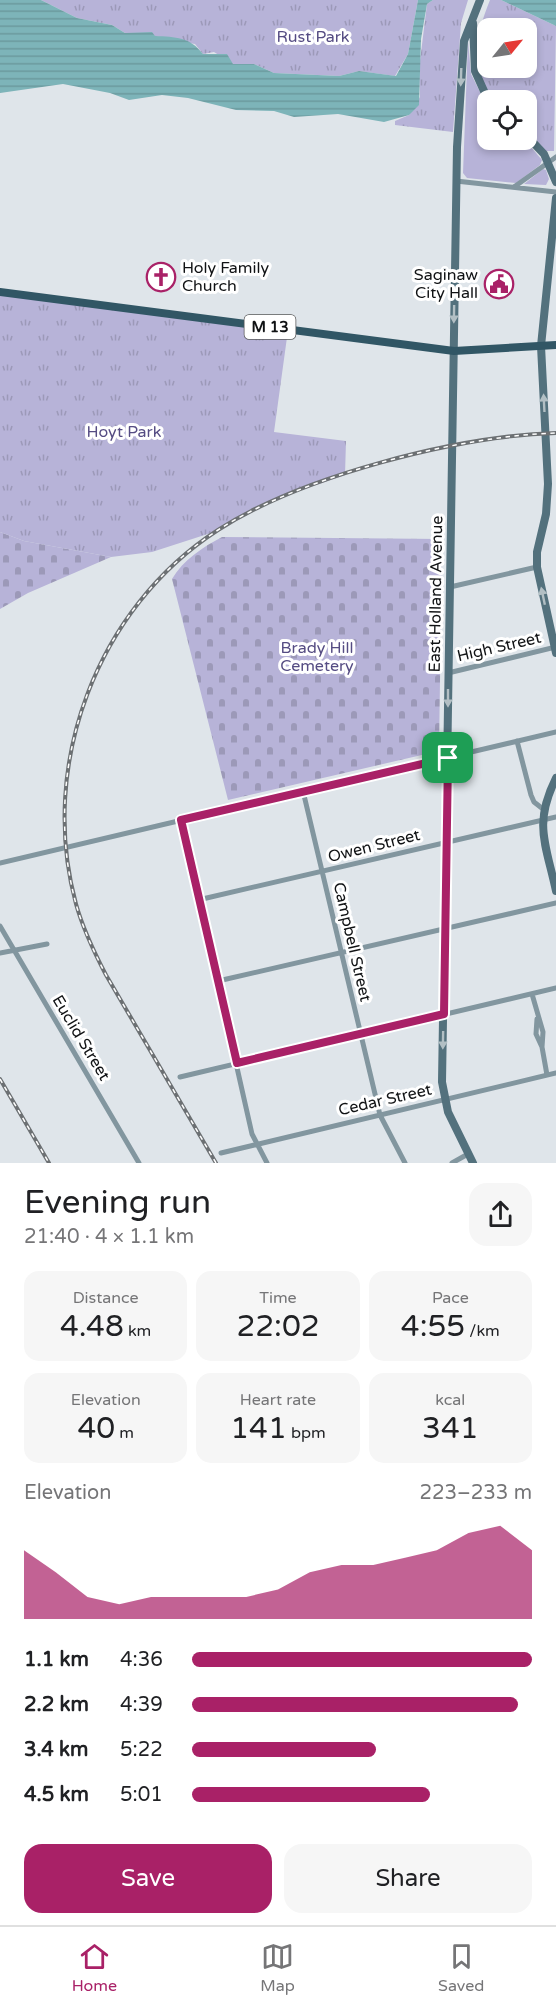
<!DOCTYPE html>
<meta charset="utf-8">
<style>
body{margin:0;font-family:"Varela Round",sans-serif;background:#f6f6f6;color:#202124;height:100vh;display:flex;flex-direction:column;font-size:22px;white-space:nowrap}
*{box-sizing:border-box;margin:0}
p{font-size:20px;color:#757577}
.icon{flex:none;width:33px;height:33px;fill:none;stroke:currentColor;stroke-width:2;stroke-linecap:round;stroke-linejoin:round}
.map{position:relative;height:1163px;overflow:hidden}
.sheet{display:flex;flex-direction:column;background:#fff;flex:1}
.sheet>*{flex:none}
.needle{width:39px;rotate:60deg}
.tools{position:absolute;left:477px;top:18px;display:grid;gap:12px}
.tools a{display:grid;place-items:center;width:60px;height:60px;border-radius:12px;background:#fff;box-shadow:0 3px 9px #0003;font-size:30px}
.pin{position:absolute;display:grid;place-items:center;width:51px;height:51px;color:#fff;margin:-26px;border-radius:12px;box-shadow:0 3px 9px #0006}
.round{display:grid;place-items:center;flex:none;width:63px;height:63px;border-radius:18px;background:#f6f6f6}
.head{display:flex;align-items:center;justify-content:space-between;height:102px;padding:0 24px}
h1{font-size:33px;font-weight:600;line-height:45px}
.figures{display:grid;grid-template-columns:repeat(3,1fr);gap:9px;height:102px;padding:6px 24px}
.figures div{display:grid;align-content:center;border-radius:15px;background:#f6f6f6;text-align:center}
.figures b{font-size:30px;font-weight:600}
.figures small{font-size:16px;font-weight:400}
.figures p{font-size:16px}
.chart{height:168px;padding:12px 24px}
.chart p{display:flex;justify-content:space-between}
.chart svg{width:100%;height:108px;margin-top:6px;fill:#a92167;opacity:.7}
.cta{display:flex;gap:12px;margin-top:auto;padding:12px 24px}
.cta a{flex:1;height:69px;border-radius:18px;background:#a92167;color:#fff;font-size:24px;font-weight:600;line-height:69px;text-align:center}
.cta a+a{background:#f6f6f6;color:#202124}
ul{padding:0 24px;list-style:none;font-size:20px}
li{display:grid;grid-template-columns:96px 72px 1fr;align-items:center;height:45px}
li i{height:15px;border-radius:8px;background:#a92167}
.dock{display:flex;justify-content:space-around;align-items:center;height:84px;border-top:2px solid #e0e0e0;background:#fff;font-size:16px;color:#757577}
.dock a{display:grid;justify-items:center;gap:3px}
.dock .selected{color:#a92167}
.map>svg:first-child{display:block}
</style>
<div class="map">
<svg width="556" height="1163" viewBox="0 0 556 1163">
<defs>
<pattern id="cemetery-stones" width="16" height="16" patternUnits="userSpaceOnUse" patternTransform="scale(1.5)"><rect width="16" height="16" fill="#b7b3d8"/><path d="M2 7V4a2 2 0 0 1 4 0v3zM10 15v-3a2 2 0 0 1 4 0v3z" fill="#9c99b8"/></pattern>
<pattern id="park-tufts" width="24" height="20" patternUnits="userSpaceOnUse" patternTransform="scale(1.5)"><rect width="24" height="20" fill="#b7b3d8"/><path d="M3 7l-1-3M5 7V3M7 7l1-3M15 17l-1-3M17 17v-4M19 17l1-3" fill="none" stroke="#9c99b8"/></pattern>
<pattern id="water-rules" width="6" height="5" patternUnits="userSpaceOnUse" patternTransform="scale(1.5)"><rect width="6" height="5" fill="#7db4b9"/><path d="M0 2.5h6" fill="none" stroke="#6b9a9e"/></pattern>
</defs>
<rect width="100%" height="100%" fill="#dfe5ea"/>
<path fill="#b7b3d8" d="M468 41 471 74 487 106 488 140H525L542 160 540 165 516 183 467 178 463 173Z
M543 169 546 170 549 179 546 185 524 184Z"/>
<path fill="url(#cemetery-stones)" d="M0 532 24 541 111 557 28 593 0 609Z
M222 537 442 539 439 751 228 800 172 579C183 560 203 547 222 537Z"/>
<path fill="url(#park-tufts)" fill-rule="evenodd" d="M41 0H418L408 54 395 76 359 71 339 76 274 73 254 64H233L214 52 203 54 195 44 125 33 112 25 77 18Z
M433 0H468L461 23 453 132 395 125V121L409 115 420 97 419 69 427 4Z
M490 0H501L556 26 554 151H546L527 131 526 100H493C467 68 476 35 490 0ZM488 28H526V68H488Z
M0 292 288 330 274 432 346 441 345 475 281 497 217 531 152 552 111 557 24 541 0 532Z"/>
<path fill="url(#water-rules)" d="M0 0H41L77 18 112 25 125 33 152 32 155 36C176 37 190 37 203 54H227L233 64H254L274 73 339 76 359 71 396 76 408 54 418 0H433L427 4 421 39 419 105 409 115 384 122 338 114 294 117 274 111 236 110 188 98 162 95 129 100 110 93 63 84 0 93Z
M501 0H556V26Z"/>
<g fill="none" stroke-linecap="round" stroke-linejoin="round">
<path stroke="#82969f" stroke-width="5" d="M456 181 556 192
M514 187 556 157
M450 587 537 567
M448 673 556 647
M517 741 531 795 534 802 543 809
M303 791 380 1115 405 1163
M181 820 252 1134 267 1163
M0 863 556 732
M198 900 556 817
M0 926 139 1163
M0 953 47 944
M218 981 556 903
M532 994 543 1032 542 1047 547 1075
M537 1019 536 1034 542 1047
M180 1077 556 988
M221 1153 556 1073
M452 1163 468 1154"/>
<path stroke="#53717d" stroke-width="8" d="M473 23 475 71 488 100
M526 135 544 154 556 182
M556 198 541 346 548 484 546 514 537 552V567L556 653
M556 778C533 824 546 844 556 891
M473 1163 448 1112 442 1082 457 147 464 41 480 0"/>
<path stroke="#315665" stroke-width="8" d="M0 292 454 351 556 345"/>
<g stroke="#6c7073" stroke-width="4">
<path id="rail" d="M0 1079 49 1163
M216 1163 106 975C94 952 83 929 76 904 38 765 97 608 218 530 302 476 457 436 556 433"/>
</g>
<use href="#rail" stroke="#fff" stroke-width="1.5" stroke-dasharray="4.5" stroke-linecap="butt"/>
</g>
<defs><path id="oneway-solid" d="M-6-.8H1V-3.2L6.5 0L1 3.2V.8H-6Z" transform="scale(1.5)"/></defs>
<g fill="#b2bfc4">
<use href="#oneway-solid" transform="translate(461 77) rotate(92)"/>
<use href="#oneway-solid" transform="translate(454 314) rotate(91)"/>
<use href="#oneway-solid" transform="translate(544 403) rotate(-93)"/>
<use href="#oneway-solid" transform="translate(543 596) rotate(-102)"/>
<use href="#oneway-solid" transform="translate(448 698) rotate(90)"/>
<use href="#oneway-solid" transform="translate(443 1040) rotate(91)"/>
</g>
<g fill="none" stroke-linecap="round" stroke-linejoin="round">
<g stroke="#fff" stroke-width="12">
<path id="route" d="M448 758 444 1014 237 1063 181 820Z"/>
</g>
<use href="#route" stroke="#a92167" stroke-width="8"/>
</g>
<defs>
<g id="church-ring" transform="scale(1.5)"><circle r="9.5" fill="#fff" stroke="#a92167" stroke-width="1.5"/><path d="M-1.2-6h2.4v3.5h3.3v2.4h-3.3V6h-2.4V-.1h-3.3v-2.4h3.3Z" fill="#a92167"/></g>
<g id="civic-ring" transform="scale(1.5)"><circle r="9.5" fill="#fff" stroke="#a92167" stroke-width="1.5"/><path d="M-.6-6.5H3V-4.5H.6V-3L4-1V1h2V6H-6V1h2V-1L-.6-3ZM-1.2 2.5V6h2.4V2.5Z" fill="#a92167"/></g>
</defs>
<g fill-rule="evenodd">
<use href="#church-ring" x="161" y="277"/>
<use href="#civic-ring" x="499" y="284"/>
</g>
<g text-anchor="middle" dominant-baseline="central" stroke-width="6" stroke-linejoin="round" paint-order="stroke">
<rect fill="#fff" stroke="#58595a" stroke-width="1.5" x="244.5" y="315" width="51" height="24" rx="4.5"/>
<g font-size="15" font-weight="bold" fill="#101214">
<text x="270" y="327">M 13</text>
</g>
<g font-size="16" fill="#554c83" stroke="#fff">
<text x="313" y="37">Rust Park</text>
<text x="124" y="432">Hoyt Park</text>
<text x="317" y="648">Brady Hill<tspan x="317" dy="18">Cemetery</tspan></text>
</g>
<g font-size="16" fill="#101214" stroke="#fff" text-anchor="start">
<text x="182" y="268">Holy Family<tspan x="182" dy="18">Church</tspan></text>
<text x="478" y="275" text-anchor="end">Saginaw<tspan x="478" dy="18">City Hall</tspan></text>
</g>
<g font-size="16" fill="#101214" stroke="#fff">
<text transform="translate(436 594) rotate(-89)">East Holland Avenue</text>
<text transform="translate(499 647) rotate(-13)">High Street</text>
<text transform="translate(374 846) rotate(-14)">Owen Street</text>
<text transform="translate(352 942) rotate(77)">Campbell Street</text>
<text transform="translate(81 1038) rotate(59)">Euclid Street</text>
<text transform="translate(385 1100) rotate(-13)">Cedar Street</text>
</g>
</g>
</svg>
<div class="tools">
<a><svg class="needle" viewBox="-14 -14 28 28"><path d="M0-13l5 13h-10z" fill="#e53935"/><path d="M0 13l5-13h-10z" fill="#757577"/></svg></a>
<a><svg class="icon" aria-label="locate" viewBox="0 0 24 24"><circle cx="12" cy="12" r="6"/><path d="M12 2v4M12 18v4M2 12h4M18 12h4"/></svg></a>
</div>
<div class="pin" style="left:448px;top:758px;background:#1e9e55"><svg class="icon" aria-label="arrive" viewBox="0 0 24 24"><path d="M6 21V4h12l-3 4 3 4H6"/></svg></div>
</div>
<section class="sheet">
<div class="head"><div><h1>Evening run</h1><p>21:40 · 4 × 1.1 km</p></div><a class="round"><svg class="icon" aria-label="share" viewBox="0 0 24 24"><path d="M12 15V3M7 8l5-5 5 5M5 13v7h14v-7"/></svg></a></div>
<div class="figures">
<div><p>Distance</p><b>4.48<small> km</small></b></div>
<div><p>Time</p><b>22:02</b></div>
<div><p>Pace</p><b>4:55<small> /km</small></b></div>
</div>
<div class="figures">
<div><p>Elevation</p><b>40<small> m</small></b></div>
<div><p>Heart rate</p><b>141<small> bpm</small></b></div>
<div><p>kcal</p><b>341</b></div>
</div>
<div class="chart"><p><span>Elevation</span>223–233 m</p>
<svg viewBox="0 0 160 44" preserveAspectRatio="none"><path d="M0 44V16L10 25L20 35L30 38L40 35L50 35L60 35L70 35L80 32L90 25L100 22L110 22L120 19L130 16L140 9L150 6L160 16V44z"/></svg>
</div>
<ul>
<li><b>1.1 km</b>4:36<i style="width:100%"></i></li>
<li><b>2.2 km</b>4:39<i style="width:96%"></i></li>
<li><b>3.4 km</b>5:22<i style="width:54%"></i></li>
<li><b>4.5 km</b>5:01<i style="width:70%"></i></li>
</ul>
<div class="cta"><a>Save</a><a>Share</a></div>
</section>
<nav class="dock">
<a class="selected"><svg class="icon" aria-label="home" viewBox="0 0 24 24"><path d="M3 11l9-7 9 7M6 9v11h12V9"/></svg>Home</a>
<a><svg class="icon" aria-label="map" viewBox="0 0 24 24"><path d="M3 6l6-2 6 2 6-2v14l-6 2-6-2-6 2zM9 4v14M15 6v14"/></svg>Map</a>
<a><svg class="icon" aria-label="saved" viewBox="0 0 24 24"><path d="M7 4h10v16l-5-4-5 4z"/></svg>Saved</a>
</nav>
